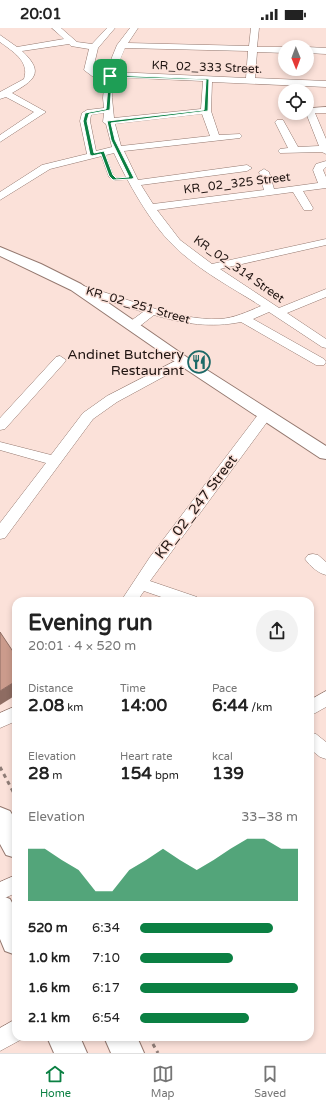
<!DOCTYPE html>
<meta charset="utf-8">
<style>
body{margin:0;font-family:"Varela Round",sans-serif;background:#f2f2f2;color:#222;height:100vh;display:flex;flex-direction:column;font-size:15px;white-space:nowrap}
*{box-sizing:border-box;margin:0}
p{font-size:13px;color:#767676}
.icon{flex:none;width:22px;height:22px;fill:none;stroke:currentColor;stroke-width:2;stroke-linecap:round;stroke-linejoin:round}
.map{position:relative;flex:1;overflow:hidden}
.details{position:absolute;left:12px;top:569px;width:302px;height:444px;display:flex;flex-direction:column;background:#fff;border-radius:12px;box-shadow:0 2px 6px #0003}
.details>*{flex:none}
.needle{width:26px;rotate:179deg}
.fabs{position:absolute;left:278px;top:12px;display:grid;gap:8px}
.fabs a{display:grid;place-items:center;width:36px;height:36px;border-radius:50%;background:#fff;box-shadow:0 2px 6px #0003;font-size:20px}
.pin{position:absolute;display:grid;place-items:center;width:34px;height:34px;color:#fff;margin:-17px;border-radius:8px;box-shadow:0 2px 6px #0006}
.round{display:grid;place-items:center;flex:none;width:42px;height:42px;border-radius:21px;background:#f2f2f2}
.overview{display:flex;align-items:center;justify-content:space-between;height:68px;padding:0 16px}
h1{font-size:22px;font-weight:700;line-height:30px}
.stats{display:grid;grid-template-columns:repeat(3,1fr);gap:6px;height:68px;padding:4px 16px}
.stats div{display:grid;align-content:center}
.stats b{font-size:17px;font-weight:700}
.stats small{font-size:11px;font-weight:400}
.stats p{font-size:11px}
.chart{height:112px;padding:8px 16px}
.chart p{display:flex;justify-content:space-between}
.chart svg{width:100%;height:72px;margin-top:4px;fill:#0b8043;opacity:.7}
ul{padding:0 16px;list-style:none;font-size:13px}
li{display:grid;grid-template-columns:64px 48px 1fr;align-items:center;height:30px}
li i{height:10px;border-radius:5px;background:#0b8043}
.status{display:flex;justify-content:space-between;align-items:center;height:28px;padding:0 20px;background:#fff;direction:ltr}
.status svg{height:11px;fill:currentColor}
.menu{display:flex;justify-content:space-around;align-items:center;height:56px;border-top:1px solid #e0e0e0;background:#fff;font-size:11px;color:#767676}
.menu a{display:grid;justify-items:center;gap:2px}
.menu .selected{color:#0b8043}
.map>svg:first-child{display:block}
</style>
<div class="status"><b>20:01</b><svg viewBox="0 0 49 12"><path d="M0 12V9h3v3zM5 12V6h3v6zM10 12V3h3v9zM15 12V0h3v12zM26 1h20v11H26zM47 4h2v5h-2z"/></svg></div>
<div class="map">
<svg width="326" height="1025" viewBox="0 0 326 1025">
<rect width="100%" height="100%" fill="#fbe1d9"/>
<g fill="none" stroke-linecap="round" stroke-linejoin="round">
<g stroke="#94786f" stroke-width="1">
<path id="service" d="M100 123 104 124 113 147 116 150 132 149 134 150V151L115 152 109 149 100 124Z"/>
</g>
<g stroke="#94786f" stroke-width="1">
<path id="minor" d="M52 0H61L77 14 92 16 107 0H115L98 20 93 41 97 43 106 44 117 17 130 0H138L128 15 249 18 251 0H259L257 19H285V25L257 24 255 50 326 53V59L212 54 211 83 219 107 240 106 242 108 240 110 124 123 138 152 247 137 252 140 247 143 141 157 153 176 264 162 259 144 264 141 269 144 274 161 318 155 313 142 316 136 326 133V139L323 142 326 149V160L303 163 313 180 312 182H304L293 164 157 182 180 212 212 236 326 211V217L220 241 279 280 326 261V269L287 285 326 311V320L322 319 269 284 253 291 324 331 326 334 324 337H316L241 294C211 300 184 296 154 287L136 301H128L126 298 128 295 143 284 72 261 70 259 76 256C121 267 173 293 220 291 234 290 247 284 261 278 231 259 198 242 173 217 151 196 127 153 114 125L50 141 0 172V164L42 137 87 126 80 93 82 85 87 82 104 80 103 70 105 49 92 48 84 42 89 21 71 18 69 16 22 23C46 45 33 53 12 65L46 84 0 114V107L34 84 6 69 0 71V64L24 51C30 33 12 23 0 14V7L17 19 64 11ZM125 20 248 23 246 50 115 44ZM114 49 203 53 201 81 114 90 112 70ZM104 85 103 94 106 96 112 119 96 123 90 93 91 87ZM202 86 210 108 121 118 115 96Z
M307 19 326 20V26L307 25Z
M326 79V85H315L326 111V126L322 124 280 125 278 123 280 121 288 120 275 94 277 92H283L298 119 319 118 306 85 311 80Z
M60 328 66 332 64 335 5 401 0 402V390L56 329Z
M183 329 189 333 187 336 117 374 93 391 5 510 0 511V495L46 435 0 422V414L51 427 83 385 107 368Z
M265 383 270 384 272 387 270 390 150 553 197 569 199 573H173L144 563 137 573H121L150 529 260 384Z
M313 526 318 527 326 534V547C318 545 310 538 305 531L308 527Z
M326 663V679L310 688V672Z
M16 678V693L0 700V685Z
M310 704 316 706 326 714V731L320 729 310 721Z
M16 847V865L0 872V854Z
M16 991V1009L24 1010 0 1023V1000Z"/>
</g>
<g stroke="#94786f" stroke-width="2">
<path id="tertiary" d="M0 219 41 236 81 256 188 330 326 418V431L320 430 178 336 71 262 0 228Z"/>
</g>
<g stroke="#94786f" stroke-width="2">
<path id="primary" d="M0 779 10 783 16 793V830L6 827 0 816Z
M0 867 10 871 16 882V927L5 923 0 911Z
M47 1009H80L87 1025H54Z
M104 1009H137L144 1025H111Z"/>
</g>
<path stroke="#8e7c76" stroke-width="3" stroke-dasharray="4 4" stroke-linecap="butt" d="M0 739 16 769
M149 1009 158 1025"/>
<use href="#service" fill="#fff" fill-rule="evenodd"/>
<use href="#minor" fill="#fff" fill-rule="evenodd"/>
<use href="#tertiary" fill="#fff" fill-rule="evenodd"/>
<use href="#primary" fill="#fff" fill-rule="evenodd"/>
</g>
<path fill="#8e6c62" d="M16 653V667L0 677V663Z"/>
<path fill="#cb9b8c" stroke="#8e6c62" d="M0 604 14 625 16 623V653L0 663Z"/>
<path fill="#0b8043" stroke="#fff" fill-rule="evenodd" d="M109 47 209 51 208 83 111 95 115 112 134 150 132 151 113 152 109 148 101 126 92 128 90 127 83 93 85 85 106 81ZM112 49 206 52 204 82 107 93 111 112 129 149 116 150 113 147 104 123 94 125 87 93 89 86 110 82Z"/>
<defs>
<g id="restaurant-ring" transform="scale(1.15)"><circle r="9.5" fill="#fbe1d9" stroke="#1d6967" stroke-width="1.5"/><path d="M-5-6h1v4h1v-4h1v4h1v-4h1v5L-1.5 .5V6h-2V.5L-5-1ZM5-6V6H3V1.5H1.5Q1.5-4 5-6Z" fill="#1d6967"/></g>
</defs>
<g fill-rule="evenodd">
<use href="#restaurant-ring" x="199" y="334"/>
</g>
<g text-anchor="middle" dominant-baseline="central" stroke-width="3" stroke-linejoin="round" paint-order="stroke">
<g font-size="12" fill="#201512" stroke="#fbe1d9">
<text transform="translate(207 39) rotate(2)">KR_02_333 Street.</text>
<text transform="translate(237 155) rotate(-7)">KR_02_325 Street</text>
<text transform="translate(239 241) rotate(35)">KR_02_314 Street</text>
<text transform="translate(138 277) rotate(16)">KR_02_251 Street</text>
</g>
<g font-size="14" fill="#201512" stroke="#fbe1d9" text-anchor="end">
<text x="184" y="326">Andinet Butchery<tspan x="184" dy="16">Restaurant</tspan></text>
</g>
<g font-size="14" fill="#201512" stroke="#fbe1d9">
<text transform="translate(196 479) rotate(-53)">KR_02_247 Street</text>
</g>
</g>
</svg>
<div class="fabs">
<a><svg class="needle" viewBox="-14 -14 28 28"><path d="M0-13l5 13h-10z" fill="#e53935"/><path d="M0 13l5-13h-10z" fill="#767676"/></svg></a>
<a><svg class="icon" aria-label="locate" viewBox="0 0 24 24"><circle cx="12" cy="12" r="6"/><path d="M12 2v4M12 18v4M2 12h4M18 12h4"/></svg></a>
</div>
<div class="pin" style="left:110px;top:48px;background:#1e9e55"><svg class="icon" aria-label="arrive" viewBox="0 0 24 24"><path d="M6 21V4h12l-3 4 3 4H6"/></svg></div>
<section class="details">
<div class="overview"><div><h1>Evening run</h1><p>20:01 · 4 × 520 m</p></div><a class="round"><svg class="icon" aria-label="share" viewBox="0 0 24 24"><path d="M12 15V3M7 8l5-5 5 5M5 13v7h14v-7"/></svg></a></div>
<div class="stats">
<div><p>Distance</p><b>2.08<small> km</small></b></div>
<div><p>Time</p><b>14:00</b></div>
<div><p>Pace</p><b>6:44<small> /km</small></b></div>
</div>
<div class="stats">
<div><p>Elevation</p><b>28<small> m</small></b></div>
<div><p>Heart rate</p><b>154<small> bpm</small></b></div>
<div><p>kcal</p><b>139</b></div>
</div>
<div class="chart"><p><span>Elevation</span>33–38 m</p>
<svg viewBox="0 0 160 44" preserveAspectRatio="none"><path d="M0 44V12L10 12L20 19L30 25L40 38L50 38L60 25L70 19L80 12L90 19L100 25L110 19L120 12L130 6L140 6L150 12L160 12V44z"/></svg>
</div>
<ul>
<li><b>520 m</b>6:34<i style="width:84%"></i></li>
<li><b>1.0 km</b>7:10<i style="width:59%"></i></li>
<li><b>1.6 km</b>6:17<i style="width:100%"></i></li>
<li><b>2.1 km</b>6:54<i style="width:69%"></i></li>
</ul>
</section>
</div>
<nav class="menu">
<a class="selected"><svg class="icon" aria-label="home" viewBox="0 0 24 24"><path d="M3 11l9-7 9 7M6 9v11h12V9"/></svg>Home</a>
<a><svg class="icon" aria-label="map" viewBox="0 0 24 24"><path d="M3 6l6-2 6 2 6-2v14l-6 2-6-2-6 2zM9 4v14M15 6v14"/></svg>Map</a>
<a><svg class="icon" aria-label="saved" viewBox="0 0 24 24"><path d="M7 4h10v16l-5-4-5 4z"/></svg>Saved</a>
</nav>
